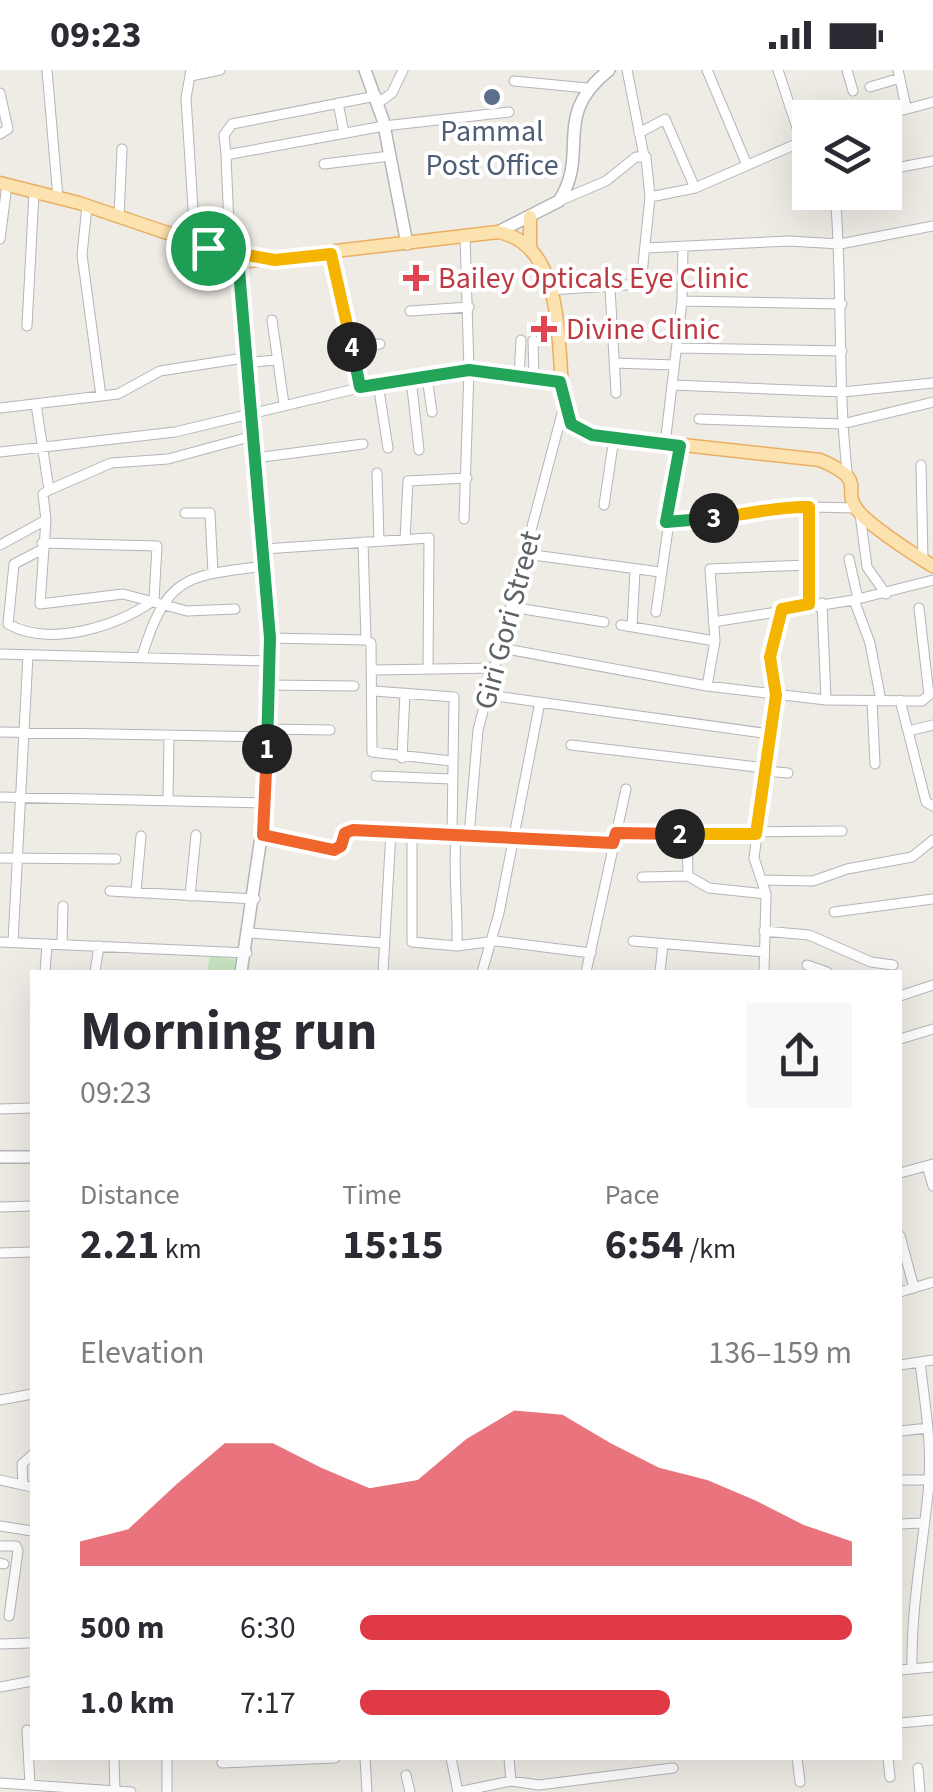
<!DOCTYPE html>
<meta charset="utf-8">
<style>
body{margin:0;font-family:"Source Sans 3",sans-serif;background:#f7f7f7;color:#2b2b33;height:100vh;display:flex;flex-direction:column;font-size:38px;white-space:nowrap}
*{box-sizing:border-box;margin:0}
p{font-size:32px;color:#7c7c81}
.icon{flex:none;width:55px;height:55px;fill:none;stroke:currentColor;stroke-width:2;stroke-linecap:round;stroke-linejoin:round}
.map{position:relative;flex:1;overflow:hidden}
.details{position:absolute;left:30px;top:900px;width:872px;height:790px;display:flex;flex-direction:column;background:#fff;border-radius:0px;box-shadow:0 10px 40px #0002}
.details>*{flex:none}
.tools{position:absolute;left:792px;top:30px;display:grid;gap:20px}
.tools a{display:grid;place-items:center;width:110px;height:110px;border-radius:0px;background:#fff;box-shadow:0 10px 40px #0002;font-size:50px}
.pin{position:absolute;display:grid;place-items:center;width:85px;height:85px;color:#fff;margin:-42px;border:5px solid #fff;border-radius:50%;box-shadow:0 2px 10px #0007}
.km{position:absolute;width:50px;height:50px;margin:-25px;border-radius:50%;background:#222;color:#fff;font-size:28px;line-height:50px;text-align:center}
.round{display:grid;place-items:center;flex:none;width:105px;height:105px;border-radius:0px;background:#f7f7f7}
.summary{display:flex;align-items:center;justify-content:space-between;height:170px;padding:0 50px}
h1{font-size:55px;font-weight:700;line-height:75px}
.stats{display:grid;grid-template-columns:repeat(3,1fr);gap:15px;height:170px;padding:10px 50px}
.stats div{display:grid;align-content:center}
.stats b{font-size:42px;font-weight:700}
.stats small{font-size:28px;font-weight:400}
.stats p{font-size:28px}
.chart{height:280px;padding:20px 50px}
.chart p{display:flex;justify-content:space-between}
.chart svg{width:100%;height:180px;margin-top:10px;fill:#e03a47;opacity:.7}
ul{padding:0 50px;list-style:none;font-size:32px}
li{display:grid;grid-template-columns:160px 120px 1fr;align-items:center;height:75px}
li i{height:25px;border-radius:12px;background:#e03a47}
.status{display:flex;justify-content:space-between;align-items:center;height:70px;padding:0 50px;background:#fff;direction:ltr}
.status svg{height:28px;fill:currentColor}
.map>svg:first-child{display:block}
</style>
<div class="status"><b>09:23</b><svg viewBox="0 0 49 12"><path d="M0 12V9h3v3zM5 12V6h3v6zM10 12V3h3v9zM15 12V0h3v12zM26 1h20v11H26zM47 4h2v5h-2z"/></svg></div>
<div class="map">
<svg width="933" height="1722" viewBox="0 0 933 1722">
<rect width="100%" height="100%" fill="#efebe5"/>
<path fill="#c9e5c3" d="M210 886 235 889V902H207Z"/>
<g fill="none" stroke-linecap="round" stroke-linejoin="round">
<g stroke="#b3b6b9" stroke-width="11">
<path id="street" d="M47 0 58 128
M191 0 186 28 195 170
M627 0 644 86
M707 0 747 95
M778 0 801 70
M847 0 853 21
M898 0 906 37
M191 6 220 0
M514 11 587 18
M870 17 900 8
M0 23 8 59 0 64
M338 33 344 63
M378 33 392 23 403 0
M873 48 933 32
M639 63 665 49 695 118
M226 85 224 65 232 54 376 26
M324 94 390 86
M885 100 933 91
M835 122C843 215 837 309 847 401
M650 127 695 118 810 68
M87 136 82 185 101 326
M119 146 122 79
M0 169 7 115
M646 178 789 171 840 174 933 156
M230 181 226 85 384 56 509 42
M331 184 361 317
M610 218 616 323
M550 220 641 214 650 127 646 87H636L606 111 559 131
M682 231 842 234
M410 241 469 237
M272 250 284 334
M27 256 34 122
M533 270 534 309
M677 278 842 281
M352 279 380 274
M244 293 276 290
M614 293 674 295
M427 307 432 342
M519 308 521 270
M411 309 419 380
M378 314 388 378
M672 315 842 322 933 313
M36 334 49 420 43 424 46 450 40 534 123 524 187 541 235 539
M0 338 118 324 160 301 244 288
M699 349 842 354 933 332
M665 374 682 231 683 177
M0 382 175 362 367 316 469 300 560 312
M255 388 363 374
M921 395 923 490
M377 403 379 471
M49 420 111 393 168 389 253 366
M604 435 614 368
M185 443H210L213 503
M860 444 867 497 886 524
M464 449 469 300 465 166
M666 452 755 444 776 436 809 437
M405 470 408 411 467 408
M363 472 366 570 371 573 372 682 451 691
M42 473 157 476 154 530
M0 475 46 450
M264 479 429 468 428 599
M41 480 14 494 8 554C50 578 118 556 154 530
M526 484 660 502
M849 489 858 529
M807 495 809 534
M854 530 870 573 881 631
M822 533 826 630
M511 537 604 552
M656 542 680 376
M713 552 854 530 933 510
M621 555 715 571
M632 557 635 501
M270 568 366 570
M501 578 707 616 826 630 922 631 929 625 919 538
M0 584 270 591
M142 586C167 505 186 506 264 496
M374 600 495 598
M269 615 354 616
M707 616 715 571 710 499 807 495 809 437 857 438
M374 621 454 627 452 765
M488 625 770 664
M900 630 926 732 933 736
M872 631 875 694
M267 659 330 660
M908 661 933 655
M0 662 267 667
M571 675 765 698
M402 688 405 623
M765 701 788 703
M376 706 452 709
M0 727 266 733
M168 729 169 667
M412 762V872L457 876 496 871 591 883
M615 763 842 761
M687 764 688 806
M263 765 335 779 341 776 345 763 353 761 613 773
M456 765C453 805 458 837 457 876
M469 766 478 660 564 336
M0 788 116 789
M642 807 688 806 709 818 766 824
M763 810 813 811 847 799 912 787 933 770
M110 821 255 829
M136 822 141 766
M190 826 196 765
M834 842 933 829
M764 861 809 865 871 892 893 895
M250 863 383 873
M633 871 764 882
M0 872 247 883
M13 872 28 585
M62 874 63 836
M807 895 827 902
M45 902 47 874
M95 902 99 876
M383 902 391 761
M482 902 499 843 540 632
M586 902 626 719
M660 902 663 874
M764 902 766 824 754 788 776 625 770 587 781 539
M900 926 933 915
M900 969 933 959
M0 1039 32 1038
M927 1096 933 1116
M900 1103 933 1094
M0 1137 32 1136
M900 1166 914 1218
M0 1183 32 1182
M900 1222 933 1212
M900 1295 933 1290
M0 1330 32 1324
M900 1361 928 1358
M0 1410 32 1417
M900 1410H928
M23 1415 22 1394 32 1385
M900 1454 922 1453
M0 1456 32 1461
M0 1476H16L18 1481 9 1546
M0 1493 4 1494
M0 1574 29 1573
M912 1599C911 1539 922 1482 928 1423 933 1380 925 1335 920 1292
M900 1600 933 1597
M0 1617 32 1611
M900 1653 933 1650
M27 1660 30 1715
M114 1688 115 1719
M167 1688V1722
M365 1688 367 1722
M451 1688 458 1722
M509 1688 511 1711
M797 1688 800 1712
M888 1688 890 1707
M222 1693 335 1688
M918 1698 920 1722
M406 1705 410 1722
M0 1713 131 1722
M458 1722 511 1711 539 1715 673 1698"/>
</g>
<g stroke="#b2b6b9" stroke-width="14">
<path id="secondary" d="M365 0 383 50 407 174
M498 162 559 131C591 81 550 47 609 0
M238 183 270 568 266 733 241 902
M0 1087H32"/>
</g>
<g stroke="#eaaf63" stroke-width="15">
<path id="primary" d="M0 113 79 133 250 191 498 162C568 175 556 282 564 336L571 354 592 365 820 390C873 413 837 418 860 443 872 457 916 486 933 496
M530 147V176"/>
</g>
<use href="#street" stroke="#fff" stroke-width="9"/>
<use href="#secondary" stroke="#fff" stroke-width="11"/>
<use href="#primary" stroke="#fbe2ae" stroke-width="12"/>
</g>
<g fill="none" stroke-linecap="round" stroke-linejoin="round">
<g stroke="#fff" stroke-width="20">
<path id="split-1" d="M208 178 238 188 270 568 267 679"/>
</g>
<g stroke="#fff" stroke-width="20">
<path id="split-2" d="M267 679 263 765 334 780 341 776 345 763 353 760 613 773 616 763 680 764"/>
</g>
<g stroke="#fff" stroke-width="20">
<path id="split-3" d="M680 764H756L776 625 770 587 782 539 809 534V437C776 436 747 445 714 448"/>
</g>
<g stroke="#fff" stroke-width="20">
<path id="split-4" d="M352 277 360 317 469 300 560 312 571 354 592 365 680 376 666 452 714 448"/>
</g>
<g stroke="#fff" stroke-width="20">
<path id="split-5" d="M208 178 275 190 331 184 352 277"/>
</g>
<use href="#split-1" stroke="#22a559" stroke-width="12"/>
<use href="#split-2" stroke="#f0652b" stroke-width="12"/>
<use href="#split-3" stroke="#f5b400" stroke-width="12"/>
<use href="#split-4" stroke="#22a559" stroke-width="12"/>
<use href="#split-5" stroke="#f5b400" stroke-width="12"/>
</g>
<circle fill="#5c6f8a" stroke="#fff" stroke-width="4" cx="492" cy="27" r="10"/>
<g fill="#e0444e" stroke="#fff" stroke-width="4">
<path d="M411 193h10v10h10v10h-10v10h-10v-10h-10v-10h10z"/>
<path d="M539 244h10v10h10v10h-10v10h-10v-10h-10v-10h10z"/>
</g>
<g text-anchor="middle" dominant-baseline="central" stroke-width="8" stroke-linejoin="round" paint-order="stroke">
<g font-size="30" fill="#4e5e75" stroke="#fff">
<text x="492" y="61">Pammal<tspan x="492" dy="34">Post Office</tspan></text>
</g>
<g font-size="30" fill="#be3a42" stroke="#fff" text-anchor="start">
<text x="438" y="208">Bailey Opticals Eye Clinic</text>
<text x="566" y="259">Divine Clinic</text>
</g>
<g font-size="30" fill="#5d6265" stroke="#fff">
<text transform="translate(508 550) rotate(-75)">Giri Gori Street</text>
</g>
</g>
</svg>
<div class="tools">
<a><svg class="icon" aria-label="layers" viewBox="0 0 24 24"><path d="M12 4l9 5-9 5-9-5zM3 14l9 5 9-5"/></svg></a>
</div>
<div class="pin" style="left:208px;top:178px;background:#1e9e55"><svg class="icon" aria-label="arrive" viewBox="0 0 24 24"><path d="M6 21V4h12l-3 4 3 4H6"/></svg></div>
<b class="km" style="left:267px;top:679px">1</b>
<b class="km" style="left:680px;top:764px">2</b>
<b class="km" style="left:714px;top:448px">3</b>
<b class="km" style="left:352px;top:277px">4</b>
<section class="details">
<div class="summary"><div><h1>Morning run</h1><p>09:23</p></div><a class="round"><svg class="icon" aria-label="share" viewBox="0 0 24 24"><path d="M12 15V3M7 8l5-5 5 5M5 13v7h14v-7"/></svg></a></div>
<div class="stats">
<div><p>Distance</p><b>2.21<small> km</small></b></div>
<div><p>Time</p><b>15:15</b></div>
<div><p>Pace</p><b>6:54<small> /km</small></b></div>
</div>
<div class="chart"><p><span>Elevation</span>136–159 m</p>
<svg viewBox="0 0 160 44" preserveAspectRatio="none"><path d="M0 44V38L10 35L20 24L30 14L40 14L50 20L60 25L70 23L80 13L90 6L100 7L110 14L120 20L130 23L140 28L150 34L160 38V44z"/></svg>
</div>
<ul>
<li><b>500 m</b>6:30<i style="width:100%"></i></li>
<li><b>1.0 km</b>7:17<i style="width:63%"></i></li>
</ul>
</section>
</div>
